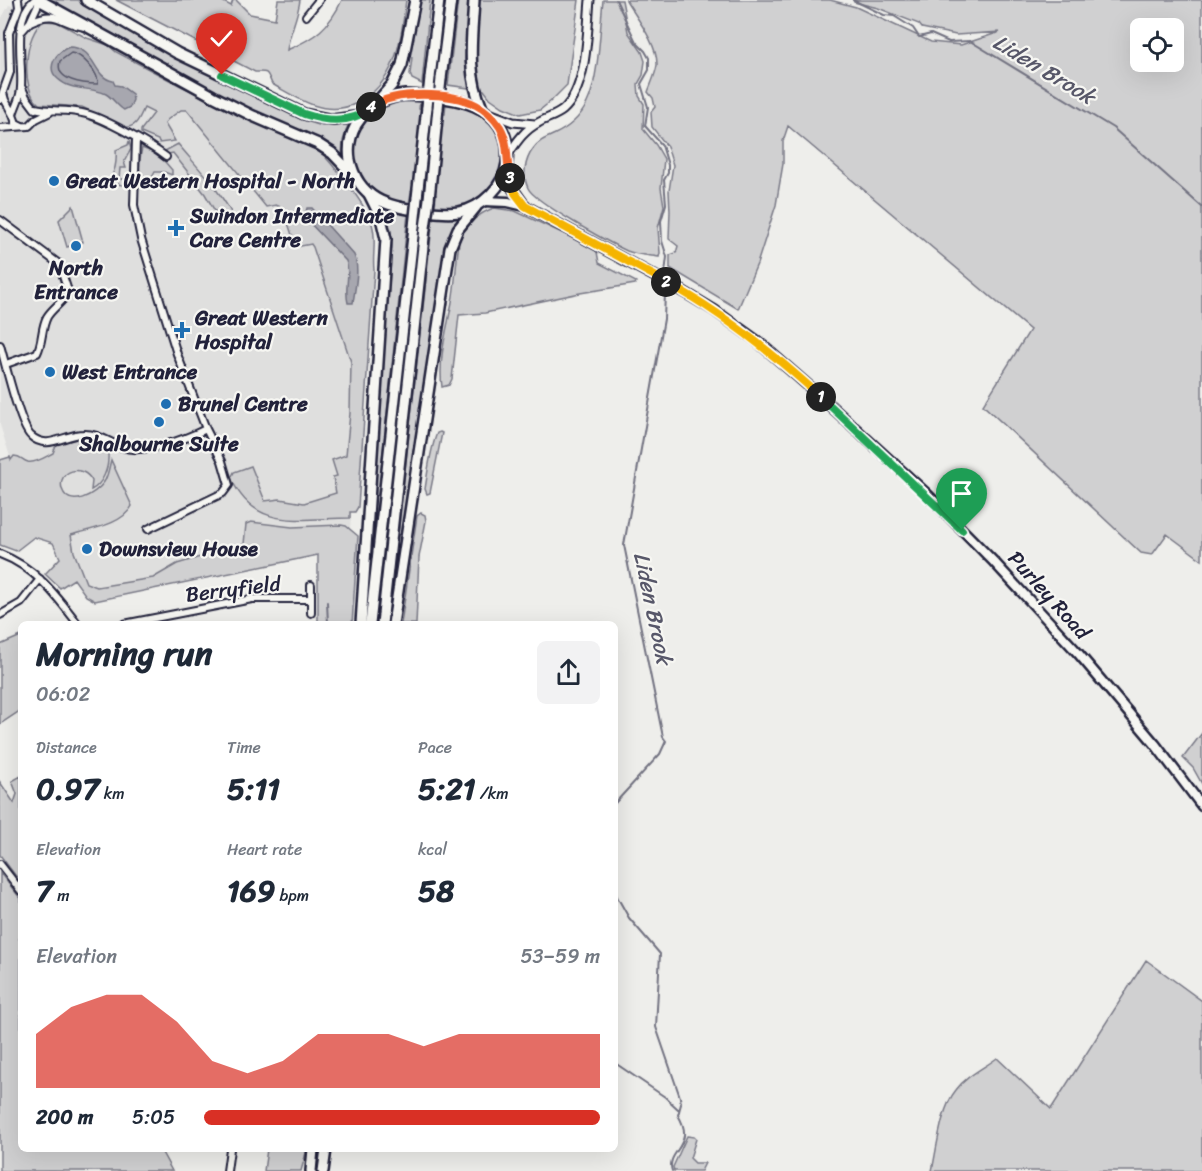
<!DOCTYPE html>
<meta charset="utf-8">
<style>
body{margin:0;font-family:Sriracha,sans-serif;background:#f2f2f3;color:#1f2937;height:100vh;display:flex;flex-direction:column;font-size:22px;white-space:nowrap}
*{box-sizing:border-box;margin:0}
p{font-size:20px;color:#747a83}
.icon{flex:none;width:33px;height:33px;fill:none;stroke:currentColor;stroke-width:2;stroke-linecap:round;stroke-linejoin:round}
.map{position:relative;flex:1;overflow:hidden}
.drawer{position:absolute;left:18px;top:621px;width:600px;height:531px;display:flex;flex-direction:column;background:#fff;border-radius:9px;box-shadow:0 6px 24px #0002}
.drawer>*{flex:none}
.buttons{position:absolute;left:1130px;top:18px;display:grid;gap:12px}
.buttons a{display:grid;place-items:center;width:54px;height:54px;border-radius:9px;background:#fff;box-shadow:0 6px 24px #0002;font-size:30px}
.pin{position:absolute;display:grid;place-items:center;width:51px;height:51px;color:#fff;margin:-62px -26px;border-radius:50% 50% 50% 0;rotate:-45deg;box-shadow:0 0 6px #0007}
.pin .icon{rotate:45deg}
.km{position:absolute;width:30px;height:30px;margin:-15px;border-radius:50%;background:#222;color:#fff;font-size:16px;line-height:30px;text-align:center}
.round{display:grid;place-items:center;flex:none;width:63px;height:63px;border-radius:9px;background:#f2f2f3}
.overview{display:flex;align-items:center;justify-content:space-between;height:102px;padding:0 18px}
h1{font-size:33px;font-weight:800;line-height:45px}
.stats{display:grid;grid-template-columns:repeat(3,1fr);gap:9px;height:102px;padding:6px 18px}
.stats div{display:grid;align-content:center}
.stats b{font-size:30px;font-weight:800}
.stats small{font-size:16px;font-weight:400}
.stats p{font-size:16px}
.chart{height:168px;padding:12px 18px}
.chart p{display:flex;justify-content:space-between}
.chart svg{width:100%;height:108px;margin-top:6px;fill:#d93025;opacity:.7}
ul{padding:0 18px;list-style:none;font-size:20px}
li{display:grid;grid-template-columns:96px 72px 1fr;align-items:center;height:45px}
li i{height:15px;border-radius:8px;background:#d93025}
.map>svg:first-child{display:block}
</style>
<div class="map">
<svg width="1202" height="1171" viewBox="0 0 1202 1171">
<rect width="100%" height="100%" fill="#eeeeeb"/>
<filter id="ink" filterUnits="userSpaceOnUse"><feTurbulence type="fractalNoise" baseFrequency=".0167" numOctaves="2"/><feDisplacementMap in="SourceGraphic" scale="12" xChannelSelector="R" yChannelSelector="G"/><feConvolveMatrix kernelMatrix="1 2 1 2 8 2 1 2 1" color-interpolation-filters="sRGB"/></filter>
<g filter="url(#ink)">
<path fill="#dfdfde" d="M9 5 57 22 83 37 108 45 112 50 371 235 356 457 350 529 345 550 95 601 86 596 17 479 0 425V21Z"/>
<path fill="#d0d0d1" stroke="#797986" stroke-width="1.5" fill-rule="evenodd" d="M49 0H78L122 27 172 55 306 121 322 126 348 125 343 141 342 156 320 139 234 103Z
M116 0H220L231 6 233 0H236L250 14 275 19 278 0H300C298 17 289 34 287 50 315 38 329 28 342 0H406C401 39 397 83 357 103 343 110 328 110 313 105 299 100 285 91 272 84 266 71 269 72 255 72Z
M418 0H430L422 84 412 79 410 74 412 57 409 56Z
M458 0H469L465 60 469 88 448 85Z
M479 0H579L567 85 551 101 540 110 520 114 503 107 490 98 484 90 480 89 476 64Z
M603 0H622L628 32 642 52 645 61 643 75 638 84 639 96 644 104 643 129 656 145 664 159 661 188 664 206 658 228 660 253 659 257C649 255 637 255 627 251 610 243 534 202 528 188 522 176 525 160 533 149 538 141 546 138 555 134 568 128 581 117 587 103 599 79 600 28 603 0Z
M626 0H830L856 7 931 42 961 45 1000 32 956 35 922 28 919 24 878 8 854 2 853 0H1202V560L1167 534 1152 555 1141 553 983 405 1030 330 788 126 783 141V164L776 205 757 264 738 309 670 268V255L676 253 678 246 669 239 670 211 669 191 673 165 667 146 652 127 651 112 655 107 653 98 648 92C651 84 656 73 657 65 658 45 636 17 626 0ZM1140 28H1173V62H1140Z
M44 21 57 22 87 38 108 45 116 52 181 86 321 152C336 169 365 202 372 224 377 240 372 254 374 270L358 507 355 512H350V518C301 518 255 532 231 478L234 472 251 466 265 501 280 499 304 503 336 493 333 477 337 476 332 460 346 455 350 413 351 362 313 247 311 244 296 247 283 208 276 205 266 207 187 110H181L167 120 165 124 175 141 159 143 158 140 141 133V130L154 113 144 108C139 118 137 128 124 127L82 107 39 104C20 90 24 33 44 21Z
M420 99 419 109 422 110 414 192H411L409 204C331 196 336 103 420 99Z
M446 102C459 104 471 106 481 114 506 132 508 166 490 189 485 195 476 203 468 206 457 209 447 208 435 207L436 195H433L441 114H445Z
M129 141 131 149 124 162 126 168H120L119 179H125L126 181 122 185 112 183 109 185 102 181 108 183C115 172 117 163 116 150L128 145Z
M178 144C198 168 222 192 235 220L223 225 205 194 173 153 168 154 165 151Z
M142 148 159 155 172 170V175L164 172H155L150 181H143C137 173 140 157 142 148Z
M73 206 83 242 67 247 59 220Z
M494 208 515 211 590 246 597 252 599 263 636 282 635 284 580 293 485 313 459 315 452 379 449 385 442 387C438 358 447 330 452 302 456 281 456 258 460 237 468 223 479 213 494 208Z
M385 210 408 214 369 584H367L392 245 391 231Z
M433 217 460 219 451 232 445 248 388 624Z
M418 228 421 229 378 624H375Z
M440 432 442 433 430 493 427 494 425 489C428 471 430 450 437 433Z
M89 436 100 444 99 446 108 454C109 468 103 484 91 490L92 481C83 463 57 470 62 489 69 510 96 494 104 482 108 476 109 467 111 460L132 506C122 525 90 529 71 535L74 552 86 583 97 587 153 578 177 564 244 544 246 524 251 522 292 527 341 525 346 526 358 536 352 624H318V555L95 601 86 596 74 579 60 588 45 574 60 558 53 543 34 537 16 551 0 545V460L10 457 11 460 14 456C21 456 22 460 28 462 35 464 47 456 53 453L56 445C67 440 78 437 89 436Z
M421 513 425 515 426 521 419 557 416 624H401L417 516Z
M21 636V710L0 724V645Z
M1202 733V784L1193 768 1183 758Z
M21 776V883L0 855V782L14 803 17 794 12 781Z
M0 873 21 899V936L19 939 21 941V1149H160L172 1171H0Z
M1146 960 1202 1001V1171H932C937 1148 941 1108 956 1090 966 1076 984 1068 997 1058L1051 1109Z
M687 1136 694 1137 696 1139 690 1158 695 1163H705L701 1171H674L673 1167Z
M267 1149H307L301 1171H264Z"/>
<path fill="#a7a7af" stroke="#727281" stroke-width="1.5" d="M69 47C96 47 93 78 113 81L115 85 121 86 132 94 133 100 130 107 124 110C117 106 113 98 106 94 90 86 72 92 58 79 45 68 56 52 69 47Z
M307 208H312L354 255C360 268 355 288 353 303H348C344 289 351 274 346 261L307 220 305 215Z"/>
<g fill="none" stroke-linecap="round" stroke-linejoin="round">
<path stroke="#575769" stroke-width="1.5" d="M71 53C82 54 99 73 98 84 84 84 54 81 60 61Z"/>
<path stroke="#727281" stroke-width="2" d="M616 0 636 42 645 51 649 58V70L641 84 648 107 645 126 662 145 668 165V173L664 180 666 204 661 221 662 241 667 257 665 273
M853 0 884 15 894 16 913 28 919 37 931 34 949 42 970 41 1113 128 1202 207
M327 602 328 624
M615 803 660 754 666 741 663 737 624 545 664 319 665 293
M615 893 629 918 660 954 656 1027 680 1097 681 1104 678 1115C697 1146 665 1151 672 1171
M615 1063 665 1097 678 1109"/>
<g stroke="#22223b" stroke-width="10">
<path id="minor" d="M306 16 319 0
M30 22C58 9 59 23 85 27
M22 31 30 22 40 0
M22 88 26 97 35 109
M3 93 5 100 13 115
M0 100 10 72 9 33 19 7 18 0
M35 108C50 112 66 109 82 113 103 117 149 144 166 157
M22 126 16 123 13 115C15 106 21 98 21 87 23 62 12 18 34 0
M0 128 29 126 36 119 50 112
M136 139 134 205 141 239 177 354 206 429 222 461 229 485 223 493 148 529
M0 220 59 264 68 291C64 302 53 307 47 317 41 328 43 342 37 353L6 364
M0 345C5 362 20 427 31 436 47 451 65 434 83 434 97 433 110 443 122 447 144 455 186 439 206 429
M0 554C35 567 56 595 78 624
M311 599V585
M0 615 21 603 40 579
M124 624 252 599H311V613
M0 864 21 891
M227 1171 230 1149"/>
</g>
<g stroke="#22223b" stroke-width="11">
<path id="tertiary" d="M489 113 513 122 535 124
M507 156C516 143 524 130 538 123 546 118 556 116 563 110 588 88 587 31 590 0"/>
</g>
<g stroke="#22223b" stroke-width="13">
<path id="secondary" d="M507 164 513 189 525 206
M484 201 508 202 525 206 684 292 714 310 756 340 811 388 927 494 994 562 1078 653 1155 744 1202 806"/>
</g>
<g stroke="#22223b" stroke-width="14">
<path id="primary" d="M39 0 213 96 253 116 318 144 332 153 353 175
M86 0 177 53 304 114 333 120 362 116
M405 95C449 96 514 101 507 163 504 186 482 208 459 212 447 214 434 212 422 211 388 207 358 199 350 160 348 148 350 136 356 125 367 107 384 97 405 95Z"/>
</g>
<g stroke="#22223b" stroke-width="14">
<path id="trunk" d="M474 0C472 39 466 71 482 108
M430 78 439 0
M441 79 451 0
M376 103 392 85 402 65 415 0
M417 198 427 107
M429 199 438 108
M361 624 386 239 381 218 369 194
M370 624 414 227
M382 624 425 228
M393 624 450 248 458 229 476 207
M311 1171 313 1149
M323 1171 326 1149"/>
</g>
<use href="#minor" stroke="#f6f6f2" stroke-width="6"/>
<use href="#tertiary" stroke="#f6f6f2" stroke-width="7"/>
<use href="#secondary" stroke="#f6f6f2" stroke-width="8"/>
<use href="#primary" stroke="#f6f6f2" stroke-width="9"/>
<use href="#trunk" stroke="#f6f6f2" stroke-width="9"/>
<g stroke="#22223b" stroke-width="14" stroke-linecap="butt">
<path id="trunk-bridge" d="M427 107 430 78
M438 108 441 79
M414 227 417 198
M425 228 429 199"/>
</g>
<use href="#trunk-bridge" stroke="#f6f6f2" stroke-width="9"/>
</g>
</g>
<g fill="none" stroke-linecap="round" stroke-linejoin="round" filter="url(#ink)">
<g stroke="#fff" stroke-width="12">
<path id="split-1" d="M821 397 962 530"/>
</g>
<g stroke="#fff" stroke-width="12">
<path id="split-2" d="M666 282C723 313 773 353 821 397"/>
</g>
<g stroke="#fff" stroke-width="12">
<path id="split-3" d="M510 178 515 193 525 206 666 282"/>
</g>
<g stroke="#fff" stroke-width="12">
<path id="split-4" d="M371 107C395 90 451 92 476 105 486 110 494 118 500 127 509 142 506 161 510 178"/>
</g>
<g stroke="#fff" stroke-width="12">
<path id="split-5" d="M222 75 304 114C328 122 352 124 371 107"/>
</g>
<use href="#split-1" stroke="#22a559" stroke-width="8"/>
<use href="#split-2" stroke="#f5b400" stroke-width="8"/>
<use href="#split-3" stroke="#f5b400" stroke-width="8"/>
<use href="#split-4" stroke="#f0652b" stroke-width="8"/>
<use href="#split-5" stroke="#22a559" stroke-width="8"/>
</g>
<g fill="#1f6fb2" stroke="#f6f6f2" stroke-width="2">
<circle cx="54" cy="181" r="6"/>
<path d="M173 219h6v6h6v6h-6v6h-6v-6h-6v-6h6z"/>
<circle cx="76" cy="246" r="6"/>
<path d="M179 321h6v6h6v6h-6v6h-6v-6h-6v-6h6z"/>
<circle cx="50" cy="372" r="6"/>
<circle cx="166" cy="404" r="6"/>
<circle cx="159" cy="422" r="6"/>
<circle cx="87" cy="549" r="6"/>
</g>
<g text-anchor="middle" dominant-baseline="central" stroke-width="4.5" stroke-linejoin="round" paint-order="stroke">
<g font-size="21" font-weight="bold" fill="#22223b" stroke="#f6f6f2" text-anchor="start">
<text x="66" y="181">Great Western Hospital - North</text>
<text x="190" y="216">Swindon Intermediate<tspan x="190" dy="24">Care Centre</tspan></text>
<text x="76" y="268" text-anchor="middle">North<tspan x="76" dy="24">Entrance</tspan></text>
<text x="195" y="318">Great Western<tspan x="195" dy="24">Hospital</tspan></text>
<text x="62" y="372">West Entrance</text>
<text x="178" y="404">Brunel Centre</text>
<text x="159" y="444" text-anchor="middle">Shalbourne Suite</text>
<text x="99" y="549">Downsview House</text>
</g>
<g font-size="21" fill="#22223b" stroke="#f6f6f2">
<text transform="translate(233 589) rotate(-7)">Berryfield</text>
<text transform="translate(1049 595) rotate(48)">Purley Road</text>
</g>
<g font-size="22" font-style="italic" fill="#575769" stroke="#f6f6f2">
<text transform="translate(1044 69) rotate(31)">Liden Brook</text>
<text transform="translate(653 608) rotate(78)">Liden Brook</text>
</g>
</g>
</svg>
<div class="buttons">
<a><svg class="icon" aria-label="locate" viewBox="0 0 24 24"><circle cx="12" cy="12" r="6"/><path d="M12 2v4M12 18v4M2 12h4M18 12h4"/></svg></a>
</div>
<div class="pin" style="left:962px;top:530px;background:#1e9e55"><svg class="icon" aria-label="arrive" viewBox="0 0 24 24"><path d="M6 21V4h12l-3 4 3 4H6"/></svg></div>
<div class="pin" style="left:222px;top:75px;background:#d93025"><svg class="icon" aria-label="check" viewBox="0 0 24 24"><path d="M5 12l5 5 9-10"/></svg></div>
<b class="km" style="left:821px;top:397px">1</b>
<b class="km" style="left:666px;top:282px">2</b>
<b class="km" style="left:510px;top:178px">3</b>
<b class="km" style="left:371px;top:107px">4</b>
<section class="drawer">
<div class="overview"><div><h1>Morning run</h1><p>06:02</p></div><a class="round"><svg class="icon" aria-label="share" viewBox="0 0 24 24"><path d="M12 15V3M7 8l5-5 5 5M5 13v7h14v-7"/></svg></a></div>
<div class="stats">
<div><p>Distance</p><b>0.97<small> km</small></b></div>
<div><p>Time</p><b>5:11</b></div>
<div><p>Pace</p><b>5:21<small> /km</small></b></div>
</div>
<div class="stats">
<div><p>Elevation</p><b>7<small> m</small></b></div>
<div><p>Heart rate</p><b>169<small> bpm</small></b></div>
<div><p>kcal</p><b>58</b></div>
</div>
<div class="chart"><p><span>Elevation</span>53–59 m</p>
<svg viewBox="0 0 160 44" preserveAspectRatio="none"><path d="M0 44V22L10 11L20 6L30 6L40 17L50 33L60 38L70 33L80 22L90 22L100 22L110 27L120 22L130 22L140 22L150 22L160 22V44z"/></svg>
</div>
<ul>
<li><b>200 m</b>5:05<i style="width:100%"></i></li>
</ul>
</section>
</div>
